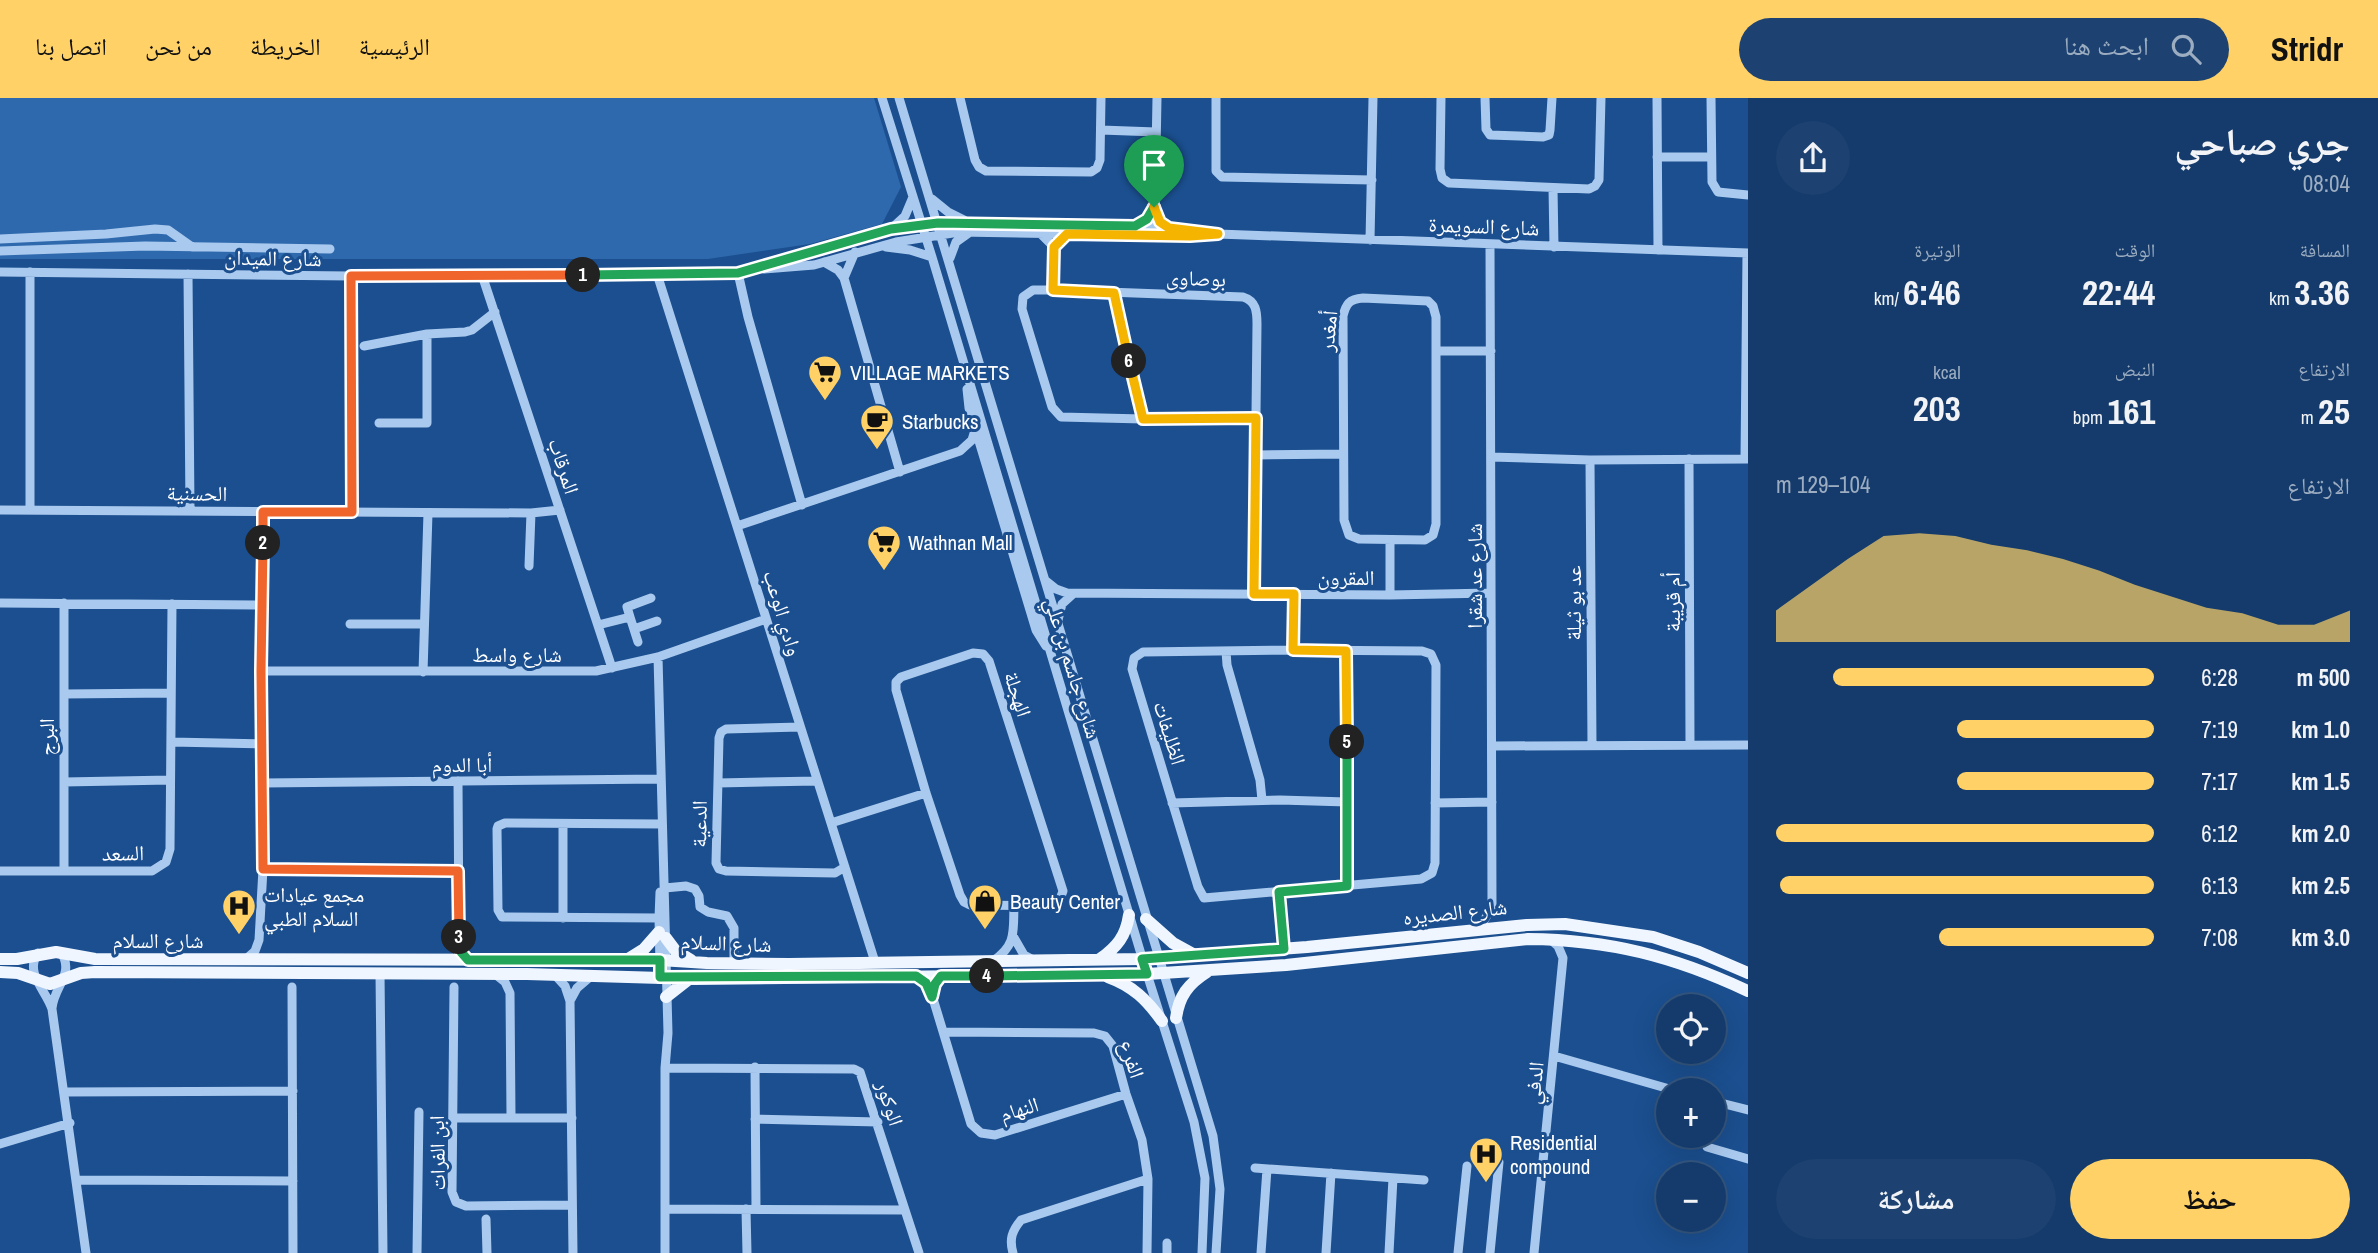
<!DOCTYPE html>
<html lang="ar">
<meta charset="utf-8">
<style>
body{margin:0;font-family:"Archivo Narrow","Noto Naskh Arabic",sans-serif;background:#1d4271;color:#f1f3f6;direction:rtl;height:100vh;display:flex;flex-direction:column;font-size:26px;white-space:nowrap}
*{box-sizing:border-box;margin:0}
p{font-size:23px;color:#9dadc1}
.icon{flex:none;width:38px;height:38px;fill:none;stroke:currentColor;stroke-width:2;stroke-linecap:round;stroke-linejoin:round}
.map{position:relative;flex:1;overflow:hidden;direction:ltr}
.details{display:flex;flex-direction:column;background:#143b6b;width:630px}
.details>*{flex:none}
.fabs{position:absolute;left:1656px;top:896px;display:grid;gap:14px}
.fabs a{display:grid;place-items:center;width:70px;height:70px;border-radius:50%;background:#143b6b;box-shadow:0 7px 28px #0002,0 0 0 2px #33557e;font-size:35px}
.pin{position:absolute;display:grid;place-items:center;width:60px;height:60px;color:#fff;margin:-72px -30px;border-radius:50% 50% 50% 0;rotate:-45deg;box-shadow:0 0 7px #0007}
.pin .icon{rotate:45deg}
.km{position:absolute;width:35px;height:35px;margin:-18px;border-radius:50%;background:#222;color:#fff;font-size:19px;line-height:35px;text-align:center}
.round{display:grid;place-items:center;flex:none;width:74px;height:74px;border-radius:37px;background:#1d4271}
.summary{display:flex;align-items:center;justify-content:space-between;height:119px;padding:0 28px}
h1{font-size:38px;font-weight:800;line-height:52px}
.metrics{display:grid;grid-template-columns:repeat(3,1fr);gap:10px;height:119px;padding:7px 28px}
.metrics div{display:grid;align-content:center}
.metrics b{font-size:35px;font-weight:800}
.metrics small{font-size:19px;font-weight:400}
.metrics p{font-size:19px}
.chart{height:196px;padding:14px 28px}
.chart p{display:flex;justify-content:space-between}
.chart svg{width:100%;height:126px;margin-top:7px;fill:#ffd166;opacity:.7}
.primary-button{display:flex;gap:14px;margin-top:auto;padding:14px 28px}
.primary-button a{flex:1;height:80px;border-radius:42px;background:#ffd166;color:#111;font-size:28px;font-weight:800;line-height:80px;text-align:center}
.primary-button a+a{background:#1d4271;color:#f1f3f6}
ul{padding:0 28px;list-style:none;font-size:23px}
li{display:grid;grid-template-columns:112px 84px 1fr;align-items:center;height:52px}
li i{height:18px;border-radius:9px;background:#ffd166}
header{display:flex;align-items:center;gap:42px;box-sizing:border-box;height:98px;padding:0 35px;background:#ffd166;color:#111}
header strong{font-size:33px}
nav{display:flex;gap:38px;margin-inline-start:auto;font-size:24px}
.search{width:490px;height:63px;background:#1d4271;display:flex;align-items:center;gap:18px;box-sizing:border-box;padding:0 24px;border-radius:38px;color:#9dadc1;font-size:26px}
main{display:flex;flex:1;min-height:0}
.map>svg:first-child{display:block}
</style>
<header>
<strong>Stridr</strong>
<div class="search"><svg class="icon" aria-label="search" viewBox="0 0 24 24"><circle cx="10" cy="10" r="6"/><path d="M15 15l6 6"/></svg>ابحث هنا</div>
<nav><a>الرئيسية</a><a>الخريطة</a><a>من نحن</a><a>اتصل بنا</a></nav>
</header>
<main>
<section class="details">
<div class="summary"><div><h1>جري صباحي</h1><p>08:04</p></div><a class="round"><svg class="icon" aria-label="share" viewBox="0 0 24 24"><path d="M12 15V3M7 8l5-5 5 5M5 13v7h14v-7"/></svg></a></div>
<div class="metrics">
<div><p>المسافة</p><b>3.36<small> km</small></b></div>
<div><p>الوقت</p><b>22:44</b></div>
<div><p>الوتيرة</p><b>6:46<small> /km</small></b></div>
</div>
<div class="metrics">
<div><p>الارتفاع</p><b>25<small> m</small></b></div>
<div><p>النبض</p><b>161<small> bpm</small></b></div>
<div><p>kcal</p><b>203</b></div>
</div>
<div class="chart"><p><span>الارتفاع</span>104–129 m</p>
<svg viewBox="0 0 160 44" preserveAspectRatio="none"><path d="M0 44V33L10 24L20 15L30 7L40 6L50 7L60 10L70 12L80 15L90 19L100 24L110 28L120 32L130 34L140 38L150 38L160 33V44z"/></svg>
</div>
<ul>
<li><b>500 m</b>6:28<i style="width:85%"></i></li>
<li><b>1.0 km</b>7:19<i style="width:52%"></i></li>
<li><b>1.5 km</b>7:17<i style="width:52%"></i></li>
<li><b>2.0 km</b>6:12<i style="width:100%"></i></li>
<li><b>2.5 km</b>6:13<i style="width:99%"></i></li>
<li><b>3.0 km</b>7:08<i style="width:57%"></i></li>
</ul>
<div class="primary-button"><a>حفظ</a><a>مشاركة</a></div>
</section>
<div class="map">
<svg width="1748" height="1155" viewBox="0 0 1748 1155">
<rect width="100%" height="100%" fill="#1b4f8f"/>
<path fill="#2e69ad" d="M0 0H874L901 89 882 126 810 146 708 161H0Z"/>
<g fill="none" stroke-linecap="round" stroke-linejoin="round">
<path stroke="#a9c9ee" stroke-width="9" d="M882 0 932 159 1147 876 1194 1024 1205 1080 1202 1155
M899 0 1213 1038 1220 1091 1216 1155
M960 0 975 62 979 69 986 73 1091 74 1097 70 1100 62 1101 0
M1157 0 1155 109 1157 119 1168 129
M1216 0V73L1222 79 1372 82
M1441 0 1440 71 1442 80 1449 85 1589 91 1595 88 1599 82 1601 0
M1485 0 1486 31 1490 37 1543 39 1549 37 1550 32 1552 0
M1657 0 1658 152
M1711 0 1712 84 1718 94 1748 97
M1101 32 1156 34
M1657 59H1711
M1553 90 1554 149
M932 101 948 114 964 122
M892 130 905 118 913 99
M1041 136 1054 149 1053 192
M0 141 106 136 155 131 168 132 192 149
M1370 142 1373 0
M886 149 910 152 932 159
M0 153 145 148 330 151
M950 160 956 144 970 134
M824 164 838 172 844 180 900 374
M764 171 814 167 896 144 959 134 1190 138 1218 136 1748 155
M0 174 351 178 712 177 738 175 755 171 891 131 938 125 1086 126 1190 131 1218 136
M30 174V412
M738 175 748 219 802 407
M188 176 190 412
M657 176 875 864
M482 177 612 570
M351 178 352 414
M844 180 855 154
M1114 195 1143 321
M1363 200 1428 203 1433 208 1436 219V426L1433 437 1425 442 1359 441 1349 437 1344 422 1343 218C1346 206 1349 201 1363 200Z
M364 248 427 236 465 234 472 232 495 214
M1436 253H1491
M967 291 969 310 1036 532 1046 548
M379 325H427V236
M1255 357 1343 356
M1491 359 1590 362 1748 361
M1689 361 1690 647
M1745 361 1747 155
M1590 362 1592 647
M0 412 531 415 560 412
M737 428 960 353 972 342 975 332
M1390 442V497
M529 468 531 415
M1046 483 1056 491 1067 495 1390 497 1491 495
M1254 496 1257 226C1257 213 1256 203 1243 199L1053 192H1033L1023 199 1022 211 1052 309 1061 319 1143 321 1256 320
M0 505 262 507
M630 519 638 544
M1058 522 1062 506 1073 496
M350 526H424
M598 527 630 519 627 509 651 500
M634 531 657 523
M1293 552 1422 553 1431 556 1436 567 1435 765 1432 775 1421 781 1204 800 1198 789 1132 571 1134 560 1143 554Z
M1293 552 1294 496
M1226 553 1227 567 1260 682 1262 702
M1346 553 1347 788
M973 555 983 556 989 563 1063 793 1059 804 1051 808 970 807 964 804 960 797 926 695 896 592V584L901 579Z
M658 559 668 935 665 970V1155
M261 573H596L658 559 766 521
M423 574 428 415
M64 596 171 595
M800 629 726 631 721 634 719 640 716 765 719 771 726 773 835 775 845 769
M171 644 263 646
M1492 648 1748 647
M458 683 459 844 462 854 468 862
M64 684 170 682
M263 685 661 681
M718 685 817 683
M1172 705 1280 702 1347 704
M1435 705 1492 704
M831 725 926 695
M263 771 458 773
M0 773H152L166 764 170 751 172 506
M64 773V505
M665 790 686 788 695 791 699 798 700 809 708 814 727 818 734 830V866
M1279 794 1284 851
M563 820V726
M659 820 502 819 498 812 497 731 498 728 505 725 662 726
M1479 831 1492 809 1490 146
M1013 838 1024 857 1033 862
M38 855C24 875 46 892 52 911L86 1155
M246 861 255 853 259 842 263 771 261 573 263 414
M993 863C1017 847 1013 833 1014 807
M660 868 659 820 660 794
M380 875 383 1155
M495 876 505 884 510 895 511 1018
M555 877 565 888 570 903 573 1155
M917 879 926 885 931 894 971 1026 981 1035 995 1037 1126 996
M292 889 293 1155
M454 889 452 1094 456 1104 466 1108 572 1107
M571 901 577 890 591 878
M52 910C54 888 75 876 61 854
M944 934 1094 935 1105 938 1113 948 1126 996 1142 1042 1148 1081 1147 1155
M1554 958 1673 992
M755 969 756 1111
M665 970 854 971 860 974 919 1155
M65 994 293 993
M1713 1003 1748 1012
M453 1020H572
M755 1021 878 1024
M0 1046 70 1025
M1707 1049 1748 1061
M1255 1070 1424 1082
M77 1082 293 1083
M665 1111 905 1112
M746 1111 747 1155
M486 1121 487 1155
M417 1155 419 1014
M1013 1155C1009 1141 1012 1133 1021 1122L1148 1081
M1167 1155V1145
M1261 1155 1267 1071
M1326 1155 1331 1075
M1389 1155 1393 1080
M1458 1155 1467 1068
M1490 1155 1499 1064
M1534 1155 1563 860 1558 848 1550 841"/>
<path stroke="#f0f6ff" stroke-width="12" d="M1146 821 1173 845 1193 856
M666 840 675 852 691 862
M0 861H17L56 854 95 861 660 862 707 865 789 866 1142 861 1307 849 1527 827 1565 826 1653 839 1699 854 1748 875
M628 861 644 851 659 834
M1100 861C1117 849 1126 838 1129 817
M0 874 18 875 50 886 81 875 95 874 527 876 695 881 1147 876 1286 867 1528 841C1610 842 1673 858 1748 893
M1108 879C1133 888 1147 902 1162 923
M666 899 689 881
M1176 920C1179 898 1188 886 1207 874"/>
</g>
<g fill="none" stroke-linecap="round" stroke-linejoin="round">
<g stroke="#fff" stroke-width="14">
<path id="split-1" d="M583 177 738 175 891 131 938 125 1135 128 1147 121 1154 109"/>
</g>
<g stroke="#fff" stroke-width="14">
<path id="split-2" d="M263 445V414H352L351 178 583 177"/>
</g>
<g stroke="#fff" stroke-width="14">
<path id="split-3" d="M263 445 261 573 263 771 458 773 459 839"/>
</g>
<g stroke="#fff" stroke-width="14">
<path id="split-4" d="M459 839 461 854 468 862H660V879L916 878 926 885 932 899 935 886 941 878H987"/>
</g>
<g stroke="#fff" stroke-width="14">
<path id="split-5" d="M987 878 1147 876 1142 861 1284 851 1279 794 1347 788V644"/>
</g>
<g stroke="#fff" stroke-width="14">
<path id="split-6" d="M1129 263 1143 321 1256 320 1254 496H1294L1293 552 1346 553 1347 644"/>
</g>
<g stroke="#fff" stroke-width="14">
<path id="split-7" d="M1129 263 1114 195 1053 192 1054 149 1067 136 1190 138 1218 136 1169 130 1160 124 1154 109"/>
</g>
<use href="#split-1" stroke="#22a559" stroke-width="9"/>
<use href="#split-2" stroke="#f0652b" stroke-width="9"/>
<use href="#split-3" stroke="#f0652b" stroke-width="9"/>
<use href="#split-4" stroke="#22a559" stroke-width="9"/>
<use href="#split-5" stroke="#22a559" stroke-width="9"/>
<use href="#split-6" stroke="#f5b400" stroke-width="9"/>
<use href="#split-7" stroke="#f5b400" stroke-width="9"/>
</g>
<defs>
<g id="supermarket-pin" transform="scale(1.75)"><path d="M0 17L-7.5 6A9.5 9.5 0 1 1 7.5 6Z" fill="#ffd166" stroke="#1b4f8f"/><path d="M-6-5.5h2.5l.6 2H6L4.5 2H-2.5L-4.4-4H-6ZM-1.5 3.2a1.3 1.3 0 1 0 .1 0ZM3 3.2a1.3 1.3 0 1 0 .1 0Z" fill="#111"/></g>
<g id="cafe-pin" transform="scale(1.75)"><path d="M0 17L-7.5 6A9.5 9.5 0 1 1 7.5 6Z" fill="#ffd166" stroke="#1b4f8f"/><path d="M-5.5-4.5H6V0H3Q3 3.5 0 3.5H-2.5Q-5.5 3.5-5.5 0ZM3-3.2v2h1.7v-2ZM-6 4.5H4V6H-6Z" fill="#111"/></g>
<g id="shop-pin" transform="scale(1.75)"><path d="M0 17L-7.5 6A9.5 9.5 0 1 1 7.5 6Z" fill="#ffd166" stroke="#1b4f8f"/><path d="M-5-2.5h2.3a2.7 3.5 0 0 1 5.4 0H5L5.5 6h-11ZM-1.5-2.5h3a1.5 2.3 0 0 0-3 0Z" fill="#111"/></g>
<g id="hospital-pin" transform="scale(1.75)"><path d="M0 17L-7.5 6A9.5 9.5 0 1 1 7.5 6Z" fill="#ffd166" stroke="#1b4f8f"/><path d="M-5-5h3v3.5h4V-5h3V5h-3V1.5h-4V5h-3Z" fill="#111"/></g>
</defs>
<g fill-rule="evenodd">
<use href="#supermarket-pin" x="825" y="274"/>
<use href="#cafe-pin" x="877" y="323"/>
<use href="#supermarket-pin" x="884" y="444"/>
<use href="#shop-pin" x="985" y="803"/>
<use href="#hospital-pin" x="239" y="808"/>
<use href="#hospital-pin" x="1486" y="1056"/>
</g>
<g text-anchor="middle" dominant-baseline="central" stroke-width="6" stroke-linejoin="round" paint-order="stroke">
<g font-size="21" fill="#fff" stroke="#1b4f8f">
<text transform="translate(1484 128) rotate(2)">شارع السويمرة</text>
<text transform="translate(273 160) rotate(1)">شارع الميدان</text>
<text transform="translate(1196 180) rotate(2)">بوصاوى</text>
<text transform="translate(1328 233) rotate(-84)">أمغدر</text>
<text transform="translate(564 368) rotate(72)">المرقاب</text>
<text transform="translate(197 395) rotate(1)">الحسنية</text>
<text transform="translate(1474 478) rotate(-90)">شارع عد شقرا</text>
<text x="1346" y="479">المقرون</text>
<text transform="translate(1672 504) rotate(-90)">أم قريبة</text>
<text transform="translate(1573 505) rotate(-90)">عد بو ثيلة</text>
<text transform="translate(783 515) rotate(73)">وادي الوعب</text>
<text x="517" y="556">شارع واسط</text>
<text transform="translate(1073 570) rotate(73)">شارع جاسم بن علي</text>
<text transform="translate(1018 596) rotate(72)">الهجلة</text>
<text transform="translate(1170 635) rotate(73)">الظليفات</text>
<text transform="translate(46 639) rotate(-90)">البرج</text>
<text x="462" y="666">أبا الدوم</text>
<text transform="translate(699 726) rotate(-89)">الدعية</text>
<text transform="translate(123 755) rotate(-1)">السعد</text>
<text transform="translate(1455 814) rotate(-6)">شارع الصديره</text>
<text x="158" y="842">شارع السلام</text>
<text transform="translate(726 845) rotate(2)">شارع السلام</text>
<text transform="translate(1132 961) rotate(71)">الفرع</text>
<text transform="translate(1534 985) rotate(-84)">الدفي</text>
<text transform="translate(890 1005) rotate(72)">الوكور</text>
<text transform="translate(1019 1011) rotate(-17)">النهام</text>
<text transform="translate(437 1055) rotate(-91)">ابن الفرات</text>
</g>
<g font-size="21" fill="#fff" stroke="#1b4f8f" text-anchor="start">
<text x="850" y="274">VILLAGE MARKETS</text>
<text x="902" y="323">Starbucks</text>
<text x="908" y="444">Wathnan Mall</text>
<text x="264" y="796">مجمع عيادات<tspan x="264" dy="24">السلام الطبي</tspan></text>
<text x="1010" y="803">Beauty Center</text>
<text x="1510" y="1044">Residential<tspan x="1510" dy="24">compound</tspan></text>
</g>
</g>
</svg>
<div class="fabs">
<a><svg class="icon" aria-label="locate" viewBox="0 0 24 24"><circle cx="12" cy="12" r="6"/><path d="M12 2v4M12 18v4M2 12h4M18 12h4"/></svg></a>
<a>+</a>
<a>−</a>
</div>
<div class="pin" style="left:1154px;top:109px;background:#1e9e55"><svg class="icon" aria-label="arrive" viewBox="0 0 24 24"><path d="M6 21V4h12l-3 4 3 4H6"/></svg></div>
<b class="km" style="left:583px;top:177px">1</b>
<b class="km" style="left:263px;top:445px">2</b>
<b class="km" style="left:459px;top:839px">3</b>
<b class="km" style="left:987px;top:878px">4</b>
<b class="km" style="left:1347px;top:644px">5</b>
<b class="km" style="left:1129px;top:263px">6</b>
</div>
</main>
